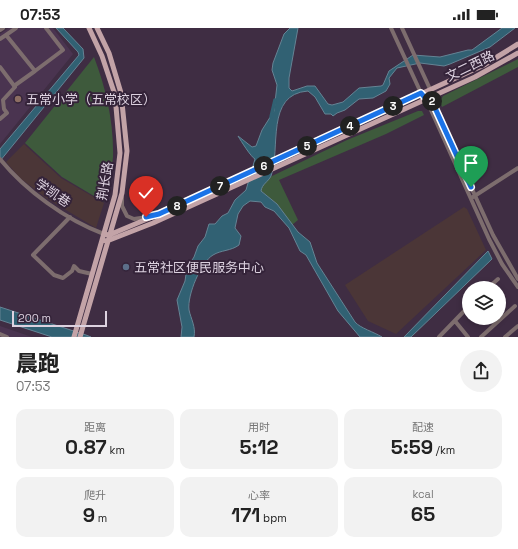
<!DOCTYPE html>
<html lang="zh">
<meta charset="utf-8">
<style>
body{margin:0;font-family:"Space Grotesk","Noto Sans SC",sans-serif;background:#f2f2f2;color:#222;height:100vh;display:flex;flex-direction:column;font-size:15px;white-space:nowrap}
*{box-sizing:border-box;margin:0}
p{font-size:13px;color:#767676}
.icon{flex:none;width:22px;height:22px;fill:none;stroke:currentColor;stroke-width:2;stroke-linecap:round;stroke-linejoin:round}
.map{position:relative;height:309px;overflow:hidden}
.side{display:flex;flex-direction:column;background:#fff;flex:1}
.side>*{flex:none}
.tools{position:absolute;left:462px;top:253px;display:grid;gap:8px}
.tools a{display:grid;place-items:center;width:44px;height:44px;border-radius:50%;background:#fff;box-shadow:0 2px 6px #0003;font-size:20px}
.scale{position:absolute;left:12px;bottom:10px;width:95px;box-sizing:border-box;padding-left:4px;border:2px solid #ddd2e0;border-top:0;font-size:11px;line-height:14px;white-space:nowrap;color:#ddd2e0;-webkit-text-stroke:3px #342339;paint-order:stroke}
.pin{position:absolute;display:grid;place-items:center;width:34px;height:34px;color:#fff;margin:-41px -17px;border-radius:50% 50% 50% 0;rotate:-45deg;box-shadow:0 0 4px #0007}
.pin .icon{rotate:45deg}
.km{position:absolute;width:20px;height:20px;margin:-10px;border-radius:50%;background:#222;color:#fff;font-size:11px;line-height:20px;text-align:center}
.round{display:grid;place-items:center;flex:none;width:42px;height:42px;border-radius:21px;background:#f2f2f2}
.headline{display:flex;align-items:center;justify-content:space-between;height:68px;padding:0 16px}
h1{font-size:22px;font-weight:800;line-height:30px}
.metrics{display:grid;grid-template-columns:repeat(3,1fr);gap:6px;height:68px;padding:4px 16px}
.metrics div{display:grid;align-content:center;border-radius:10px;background:#f2f2f2;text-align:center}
.metrics b{font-size:20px;font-weight:800}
.metrics small{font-size:11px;font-weight:400}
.metrics p{font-size:11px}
.status{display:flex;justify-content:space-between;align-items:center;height:28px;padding:0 20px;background:#fff;direction:ltr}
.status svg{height:11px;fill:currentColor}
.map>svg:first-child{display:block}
</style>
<div class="status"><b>07:53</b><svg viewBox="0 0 49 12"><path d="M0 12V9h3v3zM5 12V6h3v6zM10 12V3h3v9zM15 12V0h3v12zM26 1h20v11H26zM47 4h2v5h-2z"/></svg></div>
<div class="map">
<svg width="518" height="309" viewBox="0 0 518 309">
<rect width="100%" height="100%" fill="#3f2d43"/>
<path fill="#4b3637" d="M24 116 61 150 104 175 96 200 46 170 20 150 6 134Z
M464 179 467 181 486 222 396 306 368 293 345 257Z"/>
<path fill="#4a3450" d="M9 0H53L73 26 0 116V6Z
M0 298 32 309H0Z"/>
<path fill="#3e5a3c" d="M94 29C106 60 114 95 113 129 112 144 108 159 104 174L62 149 25 115Z
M518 31V39L442 79 440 73 443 68Z
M418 83H422L424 87 386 106 279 152 298 192 292 197 277 176 261 163V158L270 149 347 112Z"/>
<path fill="#316173" stroke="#658394" d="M56 0H63L83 21 84 30 0 133V121L79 27 78 24Z
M290 0H298L289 50V60L292 63 307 58H315L328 76 332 77 343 74 359 60 381 58 383 57 389 43 413 27 440 29 468 22H472L502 0H515L490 19 450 36 444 38 420 35 397 40 389 50 390 56 386 63 373 70 359 71 345 82 337 85 333 88 331 86H325L315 69 308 63C265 66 281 121 271 148 268 154 262 156 261 163L277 176 298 204 310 214 317 235 355 294C360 300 374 304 382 309H360L338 283 306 227 300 223 289 200 274 183 265 179 261 174 250 173 243 178 238 186 235 200 241 208 239 217C231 223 221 222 213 227 201 234 187 267 189 282 191 291 196 299 194 309H181L182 299 177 272 185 253 187 240 194 229 198 218 205 209 209 196H215L222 188 228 185 235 172 246 162 255 131C251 129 241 113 238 108L252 119 256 118 262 102 274 83 277 57 272 42 273 35 284 6Z
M488 223 492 231 411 309H404Z
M0 279 86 307 91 309H52L0 292Z"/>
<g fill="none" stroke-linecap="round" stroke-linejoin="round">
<path stroke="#316173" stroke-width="3.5" d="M271 89 275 72"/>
<path stroke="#7d6d6e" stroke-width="4" d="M391 0 421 65 426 71 489 211 502 236 518 259
M402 0 430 61V69L493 207 518 251
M0 2 3 0
M6 7 16 0
M0 11 6 7 35 43 14 58
M0 39 15 59 3 72 4 81 7 85 0 91
M35 43 63 22 46 0
M0 131C25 162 66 192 104 206
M122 169V178L127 188 134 191 147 189
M473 169 518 140
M70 189 33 227 54 247 63 250 72 243 74 238 79 243 92 246
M488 260 498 251
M455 293 468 309
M0 306 7 309
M439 309 469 278
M481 309 515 278
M505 309 518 298"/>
<path stroke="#c3a3a7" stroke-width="5" d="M104 206 109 207 159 186 484 37 518 16
M102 212 107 213 153 195 475 49 518 25
M74 309 115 167 120 125 115 67 102 28 89 0
M80 309 122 165 127 123 121 65 109 25 97 0"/>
</g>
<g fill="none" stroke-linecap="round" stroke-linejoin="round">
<g stroke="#fff" stroke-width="8">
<path id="route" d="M146 189 159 186 421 65 426 71 430 69 471 159"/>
</g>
<use href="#route" stroke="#1a73e8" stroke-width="5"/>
</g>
<circle fill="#8d6e63" stroke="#342339" stroke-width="1.5" cx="18" cy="71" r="4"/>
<circle fill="#5c6f8a" stroke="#342339" stroke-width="1.5" cx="126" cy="239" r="4"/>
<g text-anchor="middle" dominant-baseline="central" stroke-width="4" stroke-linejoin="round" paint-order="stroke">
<g font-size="13" fill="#ddd2e0" stroke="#342339">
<text transform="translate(470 38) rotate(-26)">文二西路</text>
<text transform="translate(105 153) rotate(-80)">荆长路</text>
<text transform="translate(53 165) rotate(34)">学凯巷</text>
</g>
<g font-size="13" fill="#ddd2e0" stroke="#342339" text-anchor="start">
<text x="26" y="71">五常小学（五常校区）</text>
<text x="134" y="239">五常社区便民服务中心</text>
</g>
</g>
</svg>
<div class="tools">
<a><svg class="icon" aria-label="layers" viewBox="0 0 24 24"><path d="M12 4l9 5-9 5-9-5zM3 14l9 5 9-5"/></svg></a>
</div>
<div class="scale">200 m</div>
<div class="pin" style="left:471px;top:159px;background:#1e9e55"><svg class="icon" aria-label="arrive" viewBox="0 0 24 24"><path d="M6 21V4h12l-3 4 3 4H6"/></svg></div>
<div class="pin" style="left:146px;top:189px;background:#d93025"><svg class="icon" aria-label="check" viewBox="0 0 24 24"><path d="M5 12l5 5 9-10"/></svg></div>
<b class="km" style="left:432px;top:73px">2</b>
<b class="km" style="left:393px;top:78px">3</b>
<b class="km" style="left:350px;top:98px">4</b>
<b class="km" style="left:307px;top:118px">5</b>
<b class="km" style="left:264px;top:138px">6</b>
<b class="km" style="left:220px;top:158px">7</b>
<b class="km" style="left:177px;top:178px">8</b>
</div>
<section class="side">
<div class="headline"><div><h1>晨跑</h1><p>07:53</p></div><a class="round"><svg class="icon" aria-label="share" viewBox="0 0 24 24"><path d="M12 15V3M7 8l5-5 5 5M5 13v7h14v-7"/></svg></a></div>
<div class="metrics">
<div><p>距离</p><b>0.87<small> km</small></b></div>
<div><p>用时</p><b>5:12</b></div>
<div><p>配速</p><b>5:59<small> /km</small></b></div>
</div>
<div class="metrics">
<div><p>爬升</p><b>9<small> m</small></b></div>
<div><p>心率</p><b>171<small> bpm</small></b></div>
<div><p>kcal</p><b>65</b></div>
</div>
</section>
